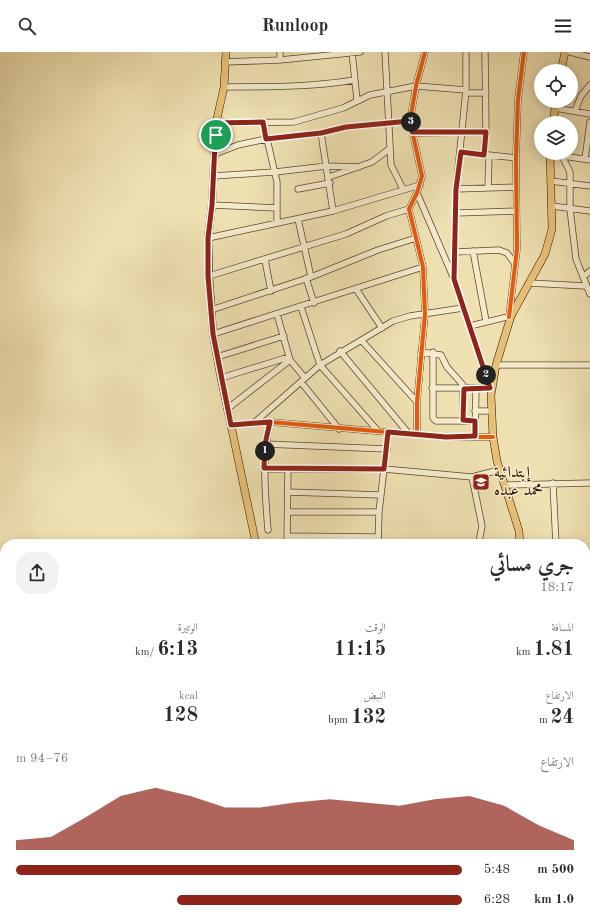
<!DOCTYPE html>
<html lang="ar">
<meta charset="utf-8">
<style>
body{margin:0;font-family:"Old Standard TT",Amiri,serif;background:#f2f2f3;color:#2b2b33;direction:rtl;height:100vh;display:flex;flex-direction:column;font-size:15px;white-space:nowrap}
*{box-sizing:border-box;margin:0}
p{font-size:13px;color:#7c7c81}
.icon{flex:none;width:22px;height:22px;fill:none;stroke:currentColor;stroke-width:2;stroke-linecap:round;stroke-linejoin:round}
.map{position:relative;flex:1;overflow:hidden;direction:ltr}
.sheet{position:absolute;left:0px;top:487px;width:590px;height:384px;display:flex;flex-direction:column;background:#fff;border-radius:16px 16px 0 0;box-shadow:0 2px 10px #0003;direction:rtl}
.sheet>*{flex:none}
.fabs{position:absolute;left:534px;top:12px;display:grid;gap:8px}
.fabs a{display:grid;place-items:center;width:44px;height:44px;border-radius:50%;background:#fff;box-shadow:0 2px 10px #0003;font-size:20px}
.pin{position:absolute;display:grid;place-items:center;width:34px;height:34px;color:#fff;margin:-17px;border:2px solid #fff;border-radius:50%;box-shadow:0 1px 4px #0007}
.km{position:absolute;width:20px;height:20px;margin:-10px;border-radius:50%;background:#222;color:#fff;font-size:11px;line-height:20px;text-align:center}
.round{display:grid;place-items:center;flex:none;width:42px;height:42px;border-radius:16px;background:#f2f2f3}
.overview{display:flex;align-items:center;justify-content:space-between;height:68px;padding:0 16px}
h1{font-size:22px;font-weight:700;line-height:30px}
.stats{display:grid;grid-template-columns:repeat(3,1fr);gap:6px;height:68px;padding:4px 16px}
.stats div{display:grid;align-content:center}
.stats b{font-size:20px;font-weight:700}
.stats small{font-size:11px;font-weight:400}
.stats p{font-size:11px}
.chart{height:112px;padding:8px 16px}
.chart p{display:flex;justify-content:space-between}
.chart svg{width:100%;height:72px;margin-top:4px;fill:#8f2418;opacity:.7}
ul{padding:0 16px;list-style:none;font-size:13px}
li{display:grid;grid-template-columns:64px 48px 1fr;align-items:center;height:30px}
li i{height:10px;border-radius:5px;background:#8f2418}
header{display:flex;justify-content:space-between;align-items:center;height:52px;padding:0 16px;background:#fff;font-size:18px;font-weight:700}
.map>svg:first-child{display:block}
</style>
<header><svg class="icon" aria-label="menu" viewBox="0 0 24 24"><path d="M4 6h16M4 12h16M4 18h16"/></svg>Runloop<svg class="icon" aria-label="search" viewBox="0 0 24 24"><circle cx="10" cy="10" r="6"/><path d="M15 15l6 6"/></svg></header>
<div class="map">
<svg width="590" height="871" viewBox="0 0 590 871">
<rect width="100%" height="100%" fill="#eee0b1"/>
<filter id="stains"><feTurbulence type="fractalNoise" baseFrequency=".005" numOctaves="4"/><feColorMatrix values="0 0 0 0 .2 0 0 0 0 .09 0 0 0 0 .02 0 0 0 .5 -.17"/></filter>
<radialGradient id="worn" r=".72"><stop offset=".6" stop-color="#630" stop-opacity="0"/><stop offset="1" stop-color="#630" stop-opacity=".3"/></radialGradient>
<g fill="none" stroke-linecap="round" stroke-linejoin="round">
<g stroke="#61462d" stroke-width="7">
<path id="minor" d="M280 0V8
M352 0 357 48
M385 0 391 113 403 137
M570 0 590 5
M225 10 280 8 360 0
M224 35C268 35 311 35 355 28
M466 41H486
M555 56 590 62
M575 59 581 44 590 33
M263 70 277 130V171
M216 71 294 70 343 56 370 43 416 34 466 38
M321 81 333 159
M412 81 486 80
M461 100 516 106
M215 102 238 93 266 87 321 81 346 75 410 69
M550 102 590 108
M484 103 486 80 485 0
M562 104 570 120V157L576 207 590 242
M585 107 590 70
M213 124 275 120 327 114 359 115
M329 125 372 110 389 97
M551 129 590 134
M488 136 489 104
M298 137 330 131
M456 137 515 135
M417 141 454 227 491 339
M212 153 277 156
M552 154 590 159
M456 161 515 159
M298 167 311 225
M208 186 333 159 420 133
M473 199 486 269
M455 200 499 198 507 201 515 212
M265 208 271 239
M209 224 346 182 386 164 409 157
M583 225 590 219
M306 226 314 251
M454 227 456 137 466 38V0
M529 231 586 234
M356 237 382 276
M301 255 320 313 378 379
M211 258 311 225 378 198 416 186
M277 262 290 308 305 326
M509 265 517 197 516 106 518 47 524 0
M470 274 511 264
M213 282 423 215
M362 289 417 350
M340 299 409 382
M421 300 441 303 447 315 463 333V368
M433 300V366L436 369H475
M217 305 284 284
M496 313H590
M221 326 289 305
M301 330 339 377
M432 336H490
M227 357 290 308
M475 359H492
M255 370 320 313 393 269 410 264 463 256
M231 373 270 370 446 385H493
M417 382V350L425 262 423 215 409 157 417 141 422 124 410 69 416 34 425 0
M475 384 476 337
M265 392 387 397
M264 417H384L472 425 499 418
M472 425 482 474 479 490
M553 431 556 492
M505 433 590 431
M288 440 381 443
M288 460H379
M268 478C265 442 262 406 270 370
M288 484 378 485
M287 492 288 416
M378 492 379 460 388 381
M585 546H590
M585 794 590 795
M335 866 337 871
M385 866V871
M404 866 405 871
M101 871 102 866
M150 871 201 866
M219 871 223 866
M264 871 268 866
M284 871 301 866
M350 871 364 866
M507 871 508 866
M589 871 590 868"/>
</g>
<g stroke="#321201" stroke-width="8">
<path id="major" d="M226 0 224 35 216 71 212 153 208 186 209 224 213 282 221 326 256 492
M561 19 565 0
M553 71 556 49
M520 492 519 479 497 409 493 385 491 343 496 313 511 264 545 202 552 177 550 101
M585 842 590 831
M585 854 590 844
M201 871V866
M467 871 468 866
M571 871 573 866
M577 871 579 866"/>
</g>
<use href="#minor" stroke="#f4ebcc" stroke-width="5.5"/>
<use href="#major" stroke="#e7c078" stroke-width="7"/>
<g stroke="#f4ebcc" stroke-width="6">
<path id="cycleway" d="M509 265 517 197 516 106 518 47 524 0
M231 373 270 370 446 385H493
M417 382V350L425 262 423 215 409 157 417 141 422 124 410 69 416 34 425 0"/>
</g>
<use href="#cycleway" stroke="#e8590c" stroke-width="4"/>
</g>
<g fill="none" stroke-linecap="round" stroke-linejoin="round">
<g stroke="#fff" stroke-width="8">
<path id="route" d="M410 69 412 80H486L484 103 461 100 456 137 454 227 490 336 464 337 463 368 475 369V384L446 385 388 380 384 417 264 416 265 392 270 370 231 373 213 282 208 224V186L212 153 216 71 263 70 266 87 321 81 346 75Z"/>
</g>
<use href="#route" stroke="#8f2418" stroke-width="5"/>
</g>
<defs>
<g id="school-square" transform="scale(0.9)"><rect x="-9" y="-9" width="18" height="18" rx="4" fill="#8f2418" stroke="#f4ebcc"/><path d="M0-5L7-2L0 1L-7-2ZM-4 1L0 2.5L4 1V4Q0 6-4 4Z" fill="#fff"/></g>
</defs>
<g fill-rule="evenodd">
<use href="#school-square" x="481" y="430"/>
</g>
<g text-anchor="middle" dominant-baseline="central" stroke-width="3" stroke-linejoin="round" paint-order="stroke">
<g font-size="16" fill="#321201" stroke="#f4ebcc" text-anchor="start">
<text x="494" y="421">إبتدائية<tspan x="494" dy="18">محمد عبده</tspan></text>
</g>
</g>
<rect width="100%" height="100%" filter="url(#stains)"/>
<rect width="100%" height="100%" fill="url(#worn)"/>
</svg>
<div class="fabs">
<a><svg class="icon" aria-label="locate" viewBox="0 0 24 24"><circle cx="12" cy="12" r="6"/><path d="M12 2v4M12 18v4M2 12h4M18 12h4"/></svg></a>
<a><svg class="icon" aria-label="layers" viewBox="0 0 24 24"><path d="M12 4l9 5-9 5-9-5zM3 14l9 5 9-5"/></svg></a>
</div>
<div class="pin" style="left:216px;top:83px;background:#1e9e55"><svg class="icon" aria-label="arrive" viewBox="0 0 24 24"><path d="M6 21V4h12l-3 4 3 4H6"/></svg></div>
<b class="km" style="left:265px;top:399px">1</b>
<b class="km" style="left:486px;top:323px">2</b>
<b class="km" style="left:411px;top:70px">3</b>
<section class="sheet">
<div class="overview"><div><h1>جري مسائي</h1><p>18:17</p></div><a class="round"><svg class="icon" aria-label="share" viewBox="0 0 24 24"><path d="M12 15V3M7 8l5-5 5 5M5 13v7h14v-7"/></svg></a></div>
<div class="stats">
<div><p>المسافة</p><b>1.81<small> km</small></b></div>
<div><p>الوقت</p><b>11:15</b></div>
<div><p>الوتيرة</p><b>6:13<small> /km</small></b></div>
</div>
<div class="stats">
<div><p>الارتفاع</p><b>24<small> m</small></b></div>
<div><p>النبض</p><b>132<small> bpm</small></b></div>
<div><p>kcal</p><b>128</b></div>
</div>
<div class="chart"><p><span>الارتفاع</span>76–94 m</p>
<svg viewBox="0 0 160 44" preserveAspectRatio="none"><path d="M0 44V38L10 36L20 24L30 11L40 6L50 11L60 18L70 18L80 15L90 13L100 15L110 17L120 13L130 11L140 17L150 29L160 38V44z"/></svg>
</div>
<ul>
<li><b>500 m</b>5:48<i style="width:100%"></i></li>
<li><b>1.0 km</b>6:28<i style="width:64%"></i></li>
</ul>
</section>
</div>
